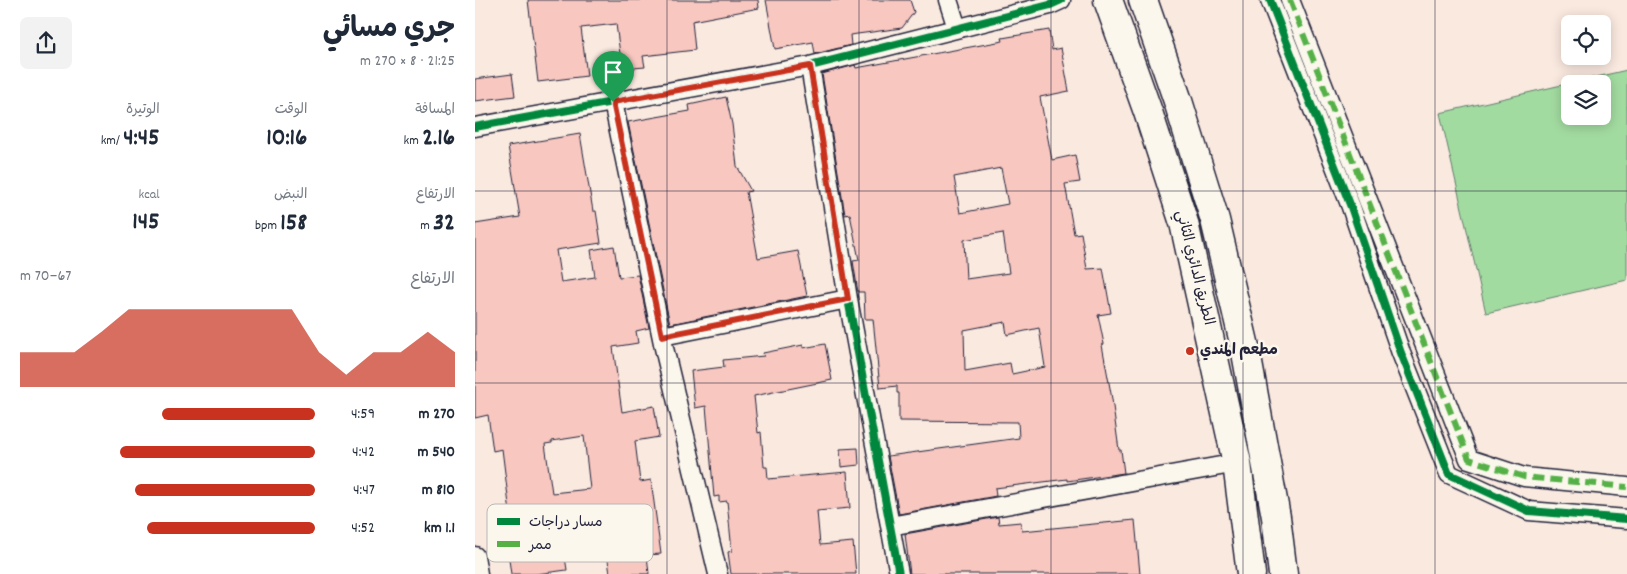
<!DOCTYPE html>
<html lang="ar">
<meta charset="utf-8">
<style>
body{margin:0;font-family:Dekko,"Playpen Sans Arabic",sans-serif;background:#f2f2f3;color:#1f2937;direction:rtl;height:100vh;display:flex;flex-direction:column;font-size:19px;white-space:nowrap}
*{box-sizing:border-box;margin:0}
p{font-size:16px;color:#747a83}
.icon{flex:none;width:28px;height:28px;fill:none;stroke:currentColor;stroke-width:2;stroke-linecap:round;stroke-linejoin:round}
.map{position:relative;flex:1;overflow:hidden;direction:ltr}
.side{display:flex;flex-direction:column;background:#fff;width:475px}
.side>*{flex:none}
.tools{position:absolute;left:1086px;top:15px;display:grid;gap:10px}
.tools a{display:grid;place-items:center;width:50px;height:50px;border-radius:8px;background:#fff;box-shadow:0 2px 12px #0003;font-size:25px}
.pin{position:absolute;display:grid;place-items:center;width:42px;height:42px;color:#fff;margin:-51px -21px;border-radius:50% 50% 50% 0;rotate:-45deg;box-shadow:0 0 5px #0007}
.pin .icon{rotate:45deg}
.round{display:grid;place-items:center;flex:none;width:52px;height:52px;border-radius:8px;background:#f2f2f3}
.headline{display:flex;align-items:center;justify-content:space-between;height:85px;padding:0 20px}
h1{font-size:28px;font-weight:700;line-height:38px}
.metrics{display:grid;grid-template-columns:repeat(3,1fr);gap:8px;height:85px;padding:5px 20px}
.metrics div{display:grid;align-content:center}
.metrics b{font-size:25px;font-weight:700}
.metrics small{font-size:14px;font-weight:400}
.metrics p{font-size:14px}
.chart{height:140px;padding:10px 20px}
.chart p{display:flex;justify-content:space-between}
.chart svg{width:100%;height:90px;margin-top:5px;fill:#c8321e;opacity:.7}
ul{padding:0 20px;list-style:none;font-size:16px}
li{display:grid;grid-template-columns:80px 60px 1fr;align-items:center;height:38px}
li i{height:12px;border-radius:6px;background:#c8321e}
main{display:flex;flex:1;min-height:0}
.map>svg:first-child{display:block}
</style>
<main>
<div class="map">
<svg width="1152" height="574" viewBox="0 0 1152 574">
<rect width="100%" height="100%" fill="#fae9df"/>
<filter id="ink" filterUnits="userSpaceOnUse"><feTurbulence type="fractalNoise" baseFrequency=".02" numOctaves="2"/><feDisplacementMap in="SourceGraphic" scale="10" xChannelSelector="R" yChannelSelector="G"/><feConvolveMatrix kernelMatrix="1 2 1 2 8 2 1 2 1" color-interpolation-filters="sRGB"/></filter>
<g filter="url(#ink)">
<path fill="#a2dba0" stroke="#627e6e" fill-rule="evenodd" d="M1152 70V280L1011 313 965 113ZM1095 84H1128V116H1095Z"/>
<path fill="#f7c7c0" stroke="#22223b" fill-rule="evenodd" d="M53 0H283L284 8 217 21 220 50 168 56 170 67 147 69 141 24 106 28 112 76 63 82Z
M291 0H435L439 12 427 28 375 35 376 45 340 54 338 42 300 49Z
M574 30 577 50 586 48 594 91 565 97 577 160 600 155 605 182 590 184 599 234 606 233 612 269 628 268 636 313 623 315 629 344 627 345 637 399 644 450H646L649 473 592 481V479L520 488 521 496 424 514 413 456 544 438 543 422 424 421V393H422V386L405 388 398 319H390L389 292H383L378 261 384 260 375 214 370 215 347 74 380 65 381 68 528 41 527 38ZM526 168 533 204 485 213 479 177ZM528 233 534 273 491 279 489 240ZM530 322 532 335 564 328 570 367 537 374 535 363 490 371 489 330Z
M37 74 40 96 0 101V79Z
M251 97 257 124 262 166 276 191 271 192 283 258 323 251 332 296 195 324 153 122 215 111 214 105Z
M105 134 118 211H121L126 243 81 250 86 282 120 277 116 250 139 246 144 277 163 275 174 328 161 331 163 343 138 347 147 412 179 406 184 437 160 441 165 482 176 480 186 554 172 555 174 574H135L128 526 86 531 92 570 61 574H36L31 538 38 537 27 449 18 451 13 415 0 418V224L45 217 33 146ZM109 436 115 489 77 493 70 444 77 443V441Z
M350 344 357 380 279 396 283 433 286 432 289 467H292L293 479 372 472 375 508 342 511 345 545 378 542 381 574H256L253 552 257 551 252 501 244 502V496L239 497 231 406 220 408 216 371 249 367 248 360 289 356 288 353 328 345V348Z
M383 448 384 465 366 467 365 449Z
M523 517 524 524 546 522 547 531 660 520 665 574H435L430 534Z"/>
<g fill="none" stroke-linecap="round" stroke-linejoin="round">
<g stroke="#22223b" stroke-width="21">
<path id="street" d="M473 0 482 28
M795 0 876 207 926 353 974 474 1054 511 1152 519
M815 0 994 459 1049 477 1152 487
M335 66 373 299 424 574
M138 102 189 348 243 574
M0 127 335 66 575 5 586 0
M187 336 373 299
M415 526 762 463
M0 556 3 574"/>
</g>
<g stroke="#22223b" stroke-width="31">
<path id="highway" d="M633 0 673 112 709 223 762 463 776 574
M668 0 703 101 740 220 770 347 801 517 808 574"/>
</g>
<use href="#street" stroke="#fbf7ec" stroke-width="18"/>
<use href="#highway" stroke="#fbf7ec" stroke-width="28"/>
<path stroke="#55b146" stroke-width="6" stroke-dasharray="12 6" stroke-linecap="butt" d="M815 0 994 459 1049 477 1152 487"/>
<g stroke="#fbf7ec" stroke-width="11">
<path id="cycleway" d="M795 0 876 207 926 353 974 474 1054 511 1152 519
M335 66 373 299 424 574
M0 127 335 66 575 5 586 0"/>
</g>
<use href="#cycleway" stroke="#00873e" stroke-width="8"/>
</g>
</g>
<g fill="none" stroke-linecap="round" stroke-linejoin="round" filter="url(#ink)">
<g stroke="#fff" stroke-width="10">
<path id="route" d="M335 66 373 299 187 336 138 102Z"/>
</g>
<use href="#route" stroke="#c8321e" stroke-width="6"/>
</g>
<path fill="none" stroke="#22223b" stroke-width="1" stroke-opacity="0.55" d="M192 0V574M384 0V574M576 0V574M768 0V574M960 0V574M0 191H1152M0 383H1152"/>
<circle fill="#c8321e" stroke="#fbf7ec" stroke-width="2" cx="715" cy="351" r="5"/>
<g text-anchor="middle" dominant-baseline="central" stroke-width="5" stroke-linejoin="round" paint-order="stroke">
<g font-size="15" fill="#22223b" stroke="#fbf7ec">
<text transform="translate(719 268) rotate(76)">الطريق الدائري الثاني</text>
</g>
<g font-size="15" font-weight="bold" fill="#22223b" stroke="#fbf7ec" text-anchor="start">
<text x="725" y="351">مطعم المندي</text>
</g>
</g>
<rect x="12" y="504" width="166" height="58" rx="8" fill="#fbf7ec" stroke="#bab7b7" stroke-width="1"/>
<rect x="22" y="518" width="23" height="7" fill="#00873e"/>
<rect x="22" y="541" width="23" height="6" fill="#55b146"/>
<g font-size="14" fill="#22223b">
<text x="54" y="526">مسار دراجات</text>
<text x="54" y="549">ممر</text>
</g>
</svg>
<div class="tools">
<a><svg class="icon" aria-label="locate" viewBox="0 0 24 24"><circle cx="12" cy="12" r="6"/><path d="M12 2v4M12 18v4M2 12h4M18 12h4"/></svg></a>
<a><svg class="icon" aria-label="layers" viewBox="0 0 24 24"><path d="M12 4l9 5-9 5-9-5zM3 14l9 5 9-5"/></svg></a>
</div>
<div class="pin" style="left:138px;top:102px;background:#1e9e55"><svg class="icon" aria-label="arrive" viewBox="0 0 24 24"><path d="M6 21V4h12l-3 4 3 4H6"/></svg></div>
</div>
<section class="side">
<div class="headline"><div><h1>جري مسائي</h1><p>21:25 · 8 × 270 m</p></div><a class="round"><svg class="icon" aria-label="share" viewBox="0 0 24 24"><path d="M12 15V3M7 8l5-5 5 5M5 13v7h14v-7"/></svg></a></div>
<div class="metrics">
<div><p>المسافة</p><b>2.16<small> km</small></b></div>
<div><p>الوقت</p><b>10:16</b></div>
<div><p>الوتيرة</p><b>4:45<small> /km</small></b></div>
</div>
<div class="metrics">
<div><p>الارتفاع</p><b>32<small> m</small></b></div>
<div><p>النبض</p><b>158<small> bpm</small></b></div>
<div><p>kcal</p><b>145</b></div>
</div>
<div class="chart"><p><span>الارتفاع</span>67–70 m</p>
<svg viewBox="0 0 160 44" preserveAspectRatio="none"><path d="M0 44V27L10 27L20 27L30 17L40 6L50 6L60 6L70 6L80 6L90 6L100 6L110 27L120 38L130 27L140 27L150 17L160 27V44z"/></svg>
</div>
<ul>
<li><b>270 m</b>4:59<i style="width:52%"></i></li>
<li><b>540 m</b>4:42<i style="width:66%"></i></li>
<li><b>810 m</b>4:47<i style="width:61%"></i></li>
<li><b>1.1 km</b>4:52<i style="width:57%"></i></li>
</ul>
</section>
</main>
